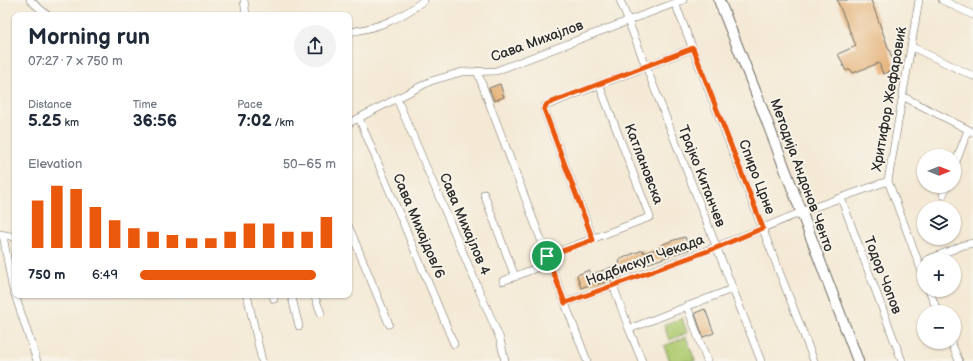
<!DOCTYPE html>
<meta charset="utf-8">
<style>
body{margin:0;font-family:"Balsamiq Sans",sans-serif;background:#f2f2f3;color:#1f2937;height:100vh;display:flex;flex-direction:column;font-size:15px;white-space:nowrap}
*{box-sizing:border-box;margin:0}
p{font-size:13px;color:#747a83}
.icon{flex:none;width:22px;height:22px;fill:none;stroke:currentColor;stroke-width:2;stroke-linecap:round;stroke-linejoin:round}
.map{position:relative;flex:1;overflow:hidden}
.drawer{position:absolute;left:12px;top:12px;width:340px;height:286px;display:flex;flex-direction:column;background:#fff;border-radius:8px;box-shadow:0 1px 3px #0004}
.drawer>*{flex:none}
.needle{width:26px;rotate:90deg}
.fabs{position:absolute;left:917px;top:149px;display:grid;gap:8px}
.fabs a{display:grid;place-items:center;width:44px;height:44px;border-radius:50%;background:#fff;box-shadow:0 1px 3px #0004;font-size:20px}
.pin{position:absolute;display:grid;place-items:center;width:34px;height:34px;color:#fff;margin:-17px;border:2px solid #fff;border-radius:50%;box-shadow:0 1px 4px #0007}
.round{display:grid;place-items:center;flex:none;width:42px;height:42px;border-radius:21px;background:#f2f2f3}
.headline{display:flex;align-items:center;justify-content:space-between;height:68px;padding:0 16px}
h1{font-size:22px;font-weight:700;line-height:30px}
.stats{display:grid;grid-template-columns:repeat(3,1fr);gap:6px;height:68px;padding:4px 16px}
.stats div{display:grid;align-content:center}
.stats b{font-size:17px;font-weight:700}
.stats small{font-size:11px;font-weight:400}
.stats p{font-size:11px}
.chart{height:112px;padding:8px 16px}
.chart p{display:flex;justify-content:space-between}
.chart svg{width:100%;height:72px;margin-top:4px;stroke:#ea580c;stroke-width:6}
ul{padding:0 16px;list-style:none;font-size:13px}
li{display:grid;grid-template-columns:64px 48px 1fr;align-items:center;height:30px}
li i{height:10px;border-radius:5px;background:#ea580c}
.map>svg:first-child{display:block}
</style>
<div class="map">
<svg width="973" height="361" viewBox="0 0 973 361">
<rect width="100%" height="100%" fill="#f7f3e8"/>
<filter id="ink" filterUnits="userSpaceOnUse"><feTurbulence type="fractalNoise" baseFrequency=".025" numOctaves="2"/><feDisplacementMap in="SourceGraphic" scale="8" xChannelSelector="R" yChannelSelector="G"/><feConvolveMatrix kernelMatrix="1 2 1 2 8 2 1 2 1" color-interpolation-filters="sRGB"/></filter>
<filter id="wash" filterUnits="userSpaceOnUse"><feTurbulence type="fractalNoise" baseFrequency=".012" numOctaves="4" result="noise"/><feDisplacementMap in="SourceGraphic" scale="16" xChannelSelector="R" yChannelSelector="G"/><feGaussianBlur stdDeviation="0.9" result="paint"/><feColorMatrix in="noise" values="0 0 0 0 0 0 0 0 0 0 0 0 0 0 0 0 0 1.4 0 .05"/><feComposite in="paint" operator="in"/></filter>
<g filter="url(#wash)">
<rect width="100%" height="100%" fill="#f4e9d5"/>
<path fill="#afcb71" stroke="#6d7b4e" d="M682 318 687 333 669 340 664 325Z
M686 337 695 361H670L664 346Z"/>
<g id="blocks">
<path fill="#e5b076" d="M837 0H871L896 69 883 74 879 63 853 73 850 69 846 71 838 54 856 46Z
M500 84 504 97 494 101 489 88Z
M685 237 690 249 620 273 621 276 611 280 597 284V282L581 288 577 275 589 270 590 275 607 269 620 264 619 260 632 254 643 250 644 253 662 247 661 245 671 241Z
M705 309 714 333 703 337 695 313Z"/>
</g>
</g>
<g filter="url(#ink)">
<use href="#blocks" fill-opacity="0" stroke="#716e66" stroke-width="1"/>
<g fill="none" stroke-linecap="round" stroke-linejoin="round">
<g stroke="#716e66" stroke-width="8">
<path id="street" d="M30 0 47 15
M244 0 246 15
M620 0 761 361
M942 0 973 15
M675 3 814 361
M349 32C378 28 401 19 424 0
M912 47 973 76
M477 71 587 361
M902 96 973 132
M397 99 500 339 505 361
M359 118 454 344
M349 123 431 81 462 72 496 71 683 0
M954 167 968 130
M888 181 919 0
M888 181 924 277
M484 194 515 277
M943 195 947 186
M841 198 902 361
M349 227 389 324
M0 234 15 237
M3 235 12 286 37 361
M593 239 544 109 545 106 693 48
M547 256 650 217 599 84
M927 260 964 245 973 243
M503 281 549 263
M613 285 629 329
M929 290 938 312
M247 295 262 361
M273 295 274 299
M294 295 292 298 299 326
M314 295 321 313
M565 303 716 247 812 208 888 181
M687 306 707 361
M951 342 959 361
M642 361 629 329 732 289"/>
</g>
<g stroke="#716e66" stroke-width="12">
<path id="secondary" d="M719 0 758 98 858 361"/>
</g>
<use href="#street" stroke="#fff" stroke-width="7"/>
<use href="#secondary" stroke="#fff" stroke-width="10"/>
</g>
</g>
<g fill="none" stroke-linecap="round" stroke-linejoin="round" filter="url(#ink)">
<g stroke="#fff" stroke-width="8">
<path id="route" d="M693 48 763 228 716 248 565 303 547 256 593 240 544 109 547 104Z"/>
</g>
<use href="#route" stroke="#ea580c" stroke-width="5"/>
</g>
<g text-anchor="middle" dominant-baseline="central" stroke-width="4" stroke-linejoin="round" paint-order="stroke">
<g font-size="14" fill="#2b2b2b" stroke="#f7f3e8">
<text transform="translate(537 41) rotate(-20)">Сава Михајлов</text>
<text transform="translate(889 99) rotate(-80)">Хритифор Жефаровиќ</text>
<text transform="translate(644 164) rotate(69)">Катлановска</text>
<text transform="translate(802 175) rotate(70)">Методија Андонов Ченто</text>
<text transform="translate(702 176) rotate(69)">Трајко Китанчев</text>
<text transform="translate(757 177) rotate(69)">Спиро Црне</text>
<text transform="translate(465 224) rotate(67)">Сава Михајлов 4</text>
<text transform="translate(419 226) rotate(67)">Сава Михајдов/6</text>
<text transform="translate(645 260) rotate(-20)">Надбискуп Чекада</text>
<text transform="translate(883 275) rotate(69)">Тодор Чопов</text>
</g>
</g>
</svg>
<div class="fabs">
<a><svg class="needle" viewBox="-14 -14 28 28"><path d="M0-13l5 13h-10z" fill="#e53935"/><path d="M0 13l5-13h-10z" fill="#747a83"/></svg></a>
<a><svg class="icon" aria-label="layers" viewBox="0 0 24 24"><path d="M12 4l9 5-9 5-9-5zM3 14l9 5 9-5"/></svg></a>
<a>+</a>
<a>−</a>
</div>
<div class="pin" style="left:547px;top:256px;background:#1e9e55"><svg class="icon" aria-label="arrive" viewBox="0 0 24 24"><path d="M6 21V4h12l-3 4 3 4H6"/></svg></div>
<section class="drawer">
<div class="headline"><div><h1>Morning run</h1><p>07:27 · 7 × 750 m</p></div><a class="round"><svg class="icon" aria-label="share" viewBox="0 0 24 24"><path d="M12 15V3M7 8l5-5 5 5M5 13v7h14v-7"/></svg></a></div>
<div class="stats">
<div><p>Distance</p><b>5.25<small> km</small></b></div>
<div><p>Time</p><b>36:56</b></div>
<div><p>Pace</p><b>7:02<small> /km</small></b></div>
</div>
<div class="chart"><p><span>Elevation</span>50–65 m</p>
<svg viewBox="0 0 160 44" preserveAspectRatio="none"><path d="M5 44V15M15 44V6M25 44V8M35 44V19M45 44V27M55 44V32M65 44V34M75 44V36M85 44V38M95 44V38M105 44V34M115 44V29M125 44V29M135 44V34M145 44V34M155 44V25"/></svg>
</div>
<ul>
<li><b>750 m</b>6:49<i style="width:90%"></i></li>
</ul>
</section>
</div>
